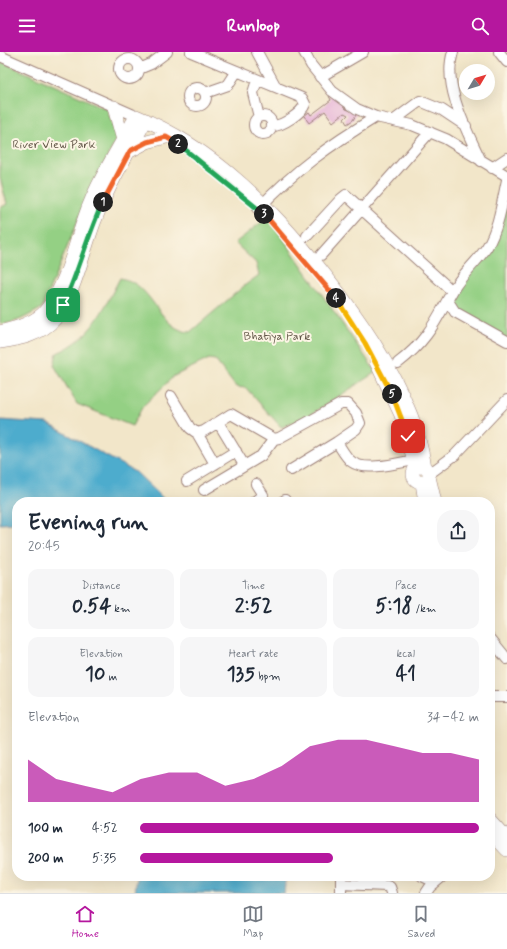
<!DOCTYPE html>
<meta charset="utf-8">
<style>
body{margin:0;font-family:Mynerve,sans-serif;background:#f6f6f7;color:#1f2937;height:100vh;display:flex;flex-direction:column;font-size:15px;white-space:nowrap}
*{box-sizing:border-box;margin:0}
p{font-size:13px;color:#747a83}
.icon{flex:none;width:22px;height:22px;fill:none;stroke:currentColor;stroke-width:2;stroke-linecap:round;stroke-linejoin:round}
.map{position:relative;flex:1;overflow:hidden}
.sheet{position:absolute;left:12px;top:445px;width:483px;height:384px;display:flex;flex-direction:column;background:#fff;border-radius:16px;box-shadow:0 4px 16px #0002}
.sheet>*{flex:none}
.needle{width:26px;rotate:52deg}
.fabs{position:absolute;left:459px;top:12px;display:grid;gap:8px}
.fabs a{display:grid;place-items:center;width:36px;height:36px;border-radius:50%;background:#fff;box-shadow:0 4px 16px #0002;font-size:20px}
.pin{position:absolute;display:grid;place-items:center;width:34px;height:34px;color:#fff;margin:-17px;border-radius:8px;box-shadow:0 2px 6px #0006}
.km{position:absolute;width:20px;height:20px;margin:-10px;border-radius:50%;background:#222;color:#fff;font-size:11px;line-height:20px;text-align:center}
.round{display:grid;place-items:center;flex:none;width:42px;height:42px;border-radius:16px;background:#f6f6f7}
.headline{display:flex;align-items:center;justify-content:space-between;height:68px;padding:0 16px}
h1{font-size:22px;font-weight:700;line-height:30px}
.metrics{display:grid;grid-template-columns:repeat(3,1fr);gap:6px;height:68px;padding:4px 16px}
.metrics div{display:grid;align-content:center;border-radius:10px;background:#f6f6f7;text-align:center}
.metrics b{font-size:20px;font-weight:700}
.metrics small{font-size:11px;font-weight:400}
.metrics p{font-size:11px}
.chart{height:112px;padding:8px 16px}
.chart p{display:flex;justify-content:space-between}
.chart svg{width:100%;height:72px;margin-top:4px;fill:#b5179e;opacity:.7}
ul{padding:0 16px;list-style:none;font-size:13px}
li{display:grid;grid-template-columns:64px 48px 1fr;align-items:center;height:30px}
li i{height:10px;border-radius:5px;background:#b5179e}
header{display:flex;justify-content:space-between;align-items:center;height:52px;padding:0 16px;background:#b5179e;color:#fff;font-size:18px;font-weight:700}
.tab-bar{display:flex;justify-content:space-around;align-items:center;height:56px;border-top:1px solid #e0e1e3;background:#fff;font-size:11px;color:#747a83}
.tab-bar a{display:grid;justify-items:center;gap:2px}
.tab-bar .selected{color:#b5179e}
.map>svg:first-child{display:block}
</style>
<header><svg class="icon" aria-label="menu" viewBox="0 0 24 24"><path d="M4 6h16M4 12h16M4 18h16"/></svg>Runloop<svg class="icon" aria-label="search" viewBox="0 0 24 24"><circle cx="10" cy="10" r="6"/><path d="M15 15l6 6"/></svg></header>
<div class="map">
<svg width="507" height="841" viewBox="0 0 507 841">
<rect width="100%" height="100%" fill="#fcf5e5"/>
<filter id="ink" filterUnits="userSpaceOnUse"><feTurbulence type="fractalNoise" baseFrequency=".025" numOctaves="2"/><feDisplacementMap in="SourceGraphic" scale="8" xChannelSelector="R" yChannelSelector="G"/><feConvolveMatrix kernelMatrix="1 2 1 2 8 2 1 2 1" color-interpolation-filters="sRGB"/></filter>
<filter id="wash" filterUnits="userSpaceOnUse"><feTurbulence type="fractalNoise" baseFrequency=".012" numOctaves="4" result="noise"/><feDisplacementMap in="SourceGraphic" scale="16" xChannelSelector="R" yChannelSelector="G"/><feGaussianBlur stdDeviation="0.9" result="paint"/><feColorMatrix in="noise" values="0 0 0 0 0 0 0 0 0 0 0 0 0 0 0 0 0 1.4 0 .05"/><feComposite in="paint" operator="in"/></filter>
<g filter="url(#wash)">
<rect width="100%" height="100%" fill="#f2e6c9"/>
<path fill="#94d084" stroke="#6f7858" d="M0 9 107 57 117 87 91 137 42 256C29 263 16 272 0 272V156L7 152 0 126Z
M507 138V287L453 258C450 229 483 212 494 188 501 175 503 152 507 138Z
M268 165 376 320 301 369 281 375 246 336 236 335 215 308 209 307 174 324 143 354 132 374 77 352 54 313 57 301C92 286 103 258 120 226 124 227 129 228 132 230 155 242 163 279 190 280L244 234 259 223 256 211 235 191Z"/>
<path fill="#4eaccd" stroke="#4c667c" d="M0 368 47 371 137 421 167 450H17V471L0 472Z
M137 824H286L284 841H135Z"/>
<g id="blocks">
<path fill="#e2a7d5" d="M333 41 346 57 357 61 353 68 347 72 344 67 348 63 344 61 333 70 325 59 309 71 304 64 309 60 311 63 331 48 329 44Z"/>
</g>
</g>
<g filter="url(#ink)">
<use href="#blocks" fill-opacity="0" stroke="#9e827a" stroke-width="1"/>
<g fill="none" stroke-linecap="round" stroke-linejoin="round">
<g stroke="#9e827a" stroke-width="12">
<path id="minor" d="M191 0 302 46 305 52C302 61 282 74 273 74
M257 0 276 35
M304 0 311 13 332 39 357 57 376 65 412 73 446 87 507 124
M453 0C442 33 467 79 481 109
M499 0 507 10
M0 4 136 64
M119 17a10 10 0 1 1 20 0a10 10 0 1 1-20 0Z
M139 17 151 12 167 0
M320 25 363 0
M257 28 253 41 259 65
M188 45a9 9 0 1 1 18 0a9 9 0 1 1-18 0Z
M205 41 228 33 237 19
M254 73a9 9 0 1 1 18 0a9 9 0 1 1-18 0Z
M393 69 420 49 442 58 466 74
M492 116 507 106
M258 157C296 117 330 93 376 65
M307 184 341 147 346 143 452 239
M321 203 430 80
M448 249 455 260 507 289
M398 311C428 288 435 270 453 238 462 222 477 210 487 195 499 175 502 150 507 128
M171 344 190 376 197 381 204 379 231 362 274 387 279 386 341 352H348L356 361 360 371 356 377 337 390C341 396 346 406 352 410 365 420 398 411 414 408
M218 370 244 413
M197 381 215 412
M291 418 337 390
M429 422 455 403 507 348
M187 429 236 399
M204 438 261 404 274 387
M254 450 263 443 256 432
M282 450 285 448
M490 586 507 607
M490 645H507
M422 824 435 830
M341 832 387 834 390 835 392 841
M341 841V824
M426 841 430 835 443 824"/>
</g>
<g stroke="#9e827a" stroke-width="14">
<path id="major" d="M114 55 123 88
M130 99 147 90 166 85
M0 280C15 276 36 271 46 258 69 230 76 184 90 151 102 121 121 93 136 64 215 96 275 159 326 224 360 267 391 312 411 363 418 380 422 398 425 415
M0 290C20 287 41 283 55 267 75 244 84 195 96 166 109 132 129 100 146 68
M376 310 401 363 416 416
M413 422a8 8 0 1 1 16 0a8 8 0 1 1-16 0Z
M429 425 435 450
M422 431 425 450
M490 767 507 786
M490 780 507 798"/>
</g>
<use href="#minor" stroke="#fff" stroke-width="10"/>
<use href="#major" stroke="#fff" stroke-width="13"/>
</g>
</g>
<g fill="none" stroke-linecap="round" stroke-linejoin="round" filter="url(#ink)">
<g stroke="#fff" stroke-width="8">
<path id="split-1" d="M63 253C79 220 87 184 103 150"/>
</g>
<g stroke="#fff" stroke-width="8">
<path id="split-2" d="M103 150 130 99 147 90 166 85 178 92"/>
</g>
<g stroke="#fff" stroke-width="8">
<path id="split-3" d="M178 92 264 162"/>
</g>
<g stroke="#fff" stroke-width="8">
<path id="split-4" d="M264 162 336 246"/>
</g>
<g stroke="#fff" stroke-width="8">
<path id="split-5" d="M336 246 365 291 392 342"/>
</g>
<g stroke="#fff" stroke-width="8">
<path id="split-6" d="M392 342 408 384"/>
</g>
<use href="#split-1" stroke="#22a559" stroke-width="5"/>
<use href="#split-2" stroke="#f0652b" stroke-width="5"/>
<use href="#split-3" stroke="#22a559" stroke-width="5"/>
<use href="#split-4" stroke="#f0652b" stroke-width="5"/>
<use href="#split-5" stroke="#f5b400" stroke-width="5"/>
<use href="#split-6" stroke="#f5b400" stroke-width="5"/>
</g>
<g text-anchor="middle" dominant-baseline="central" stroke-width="4" stroke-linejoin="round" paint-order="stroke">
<g font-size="12" fill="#605446" stroke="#fcf5e5">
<text x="54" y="93">River View Park</text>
<text x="277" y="285">Bhatiya Park</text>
</g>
</g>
</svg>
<div class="fabs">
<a><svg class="needle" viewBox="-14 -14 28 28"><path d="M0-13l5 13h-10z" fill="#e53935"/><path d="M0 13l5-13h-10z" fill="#747a83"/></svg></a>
</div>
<div class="pin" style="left:63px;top:253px;background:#1e9e55"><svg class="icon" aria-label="arrive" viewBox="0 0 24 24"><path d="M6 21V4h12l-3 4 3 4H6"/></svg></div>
<div class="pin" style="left:408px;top:384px;background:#d93025"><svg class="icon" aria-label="check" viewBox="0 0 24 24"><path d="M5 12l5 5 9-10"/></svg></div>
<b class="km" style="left:103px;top:150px">1</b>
<b class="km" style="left:178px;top:92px">2</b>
<b class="km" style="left:264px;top:162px">3</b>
<b class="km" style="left:336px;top:246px">4</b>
<b class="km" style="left:392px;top:342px">5</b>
<section class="sheet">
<div class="headline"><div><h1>Evening run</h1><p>20:45</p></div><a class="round"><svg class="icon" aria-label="share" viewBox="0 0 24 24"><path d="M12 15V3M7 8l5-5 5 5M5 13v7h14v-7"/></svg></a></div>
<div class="metrics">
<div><p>Distance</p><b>0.54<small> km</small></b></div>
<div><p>Time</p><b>2:52</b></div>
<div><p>Pace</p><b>5:18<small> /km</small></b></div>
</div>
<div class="metrics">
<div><p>Elevation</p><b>10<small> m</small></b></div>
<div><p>Heart rate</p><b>135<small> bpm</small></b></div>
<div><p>kcal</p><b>41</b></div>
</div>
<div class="chart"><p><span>Elevation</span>34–42 m</p>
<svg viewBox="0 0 160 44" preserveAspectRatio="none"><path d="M0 44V18L10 30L20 34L30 38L40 30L50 26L60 26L70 34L80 30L90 22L100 10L110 6L120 6L130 10L140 14L150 14L160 18V44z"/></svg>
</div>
<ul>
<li><b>100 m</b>4:52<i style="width:100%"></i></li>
<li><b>200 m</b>5:35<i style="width:57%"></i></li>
</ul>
</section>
</div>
<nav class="tab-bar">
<a class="selected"><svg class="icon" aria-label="home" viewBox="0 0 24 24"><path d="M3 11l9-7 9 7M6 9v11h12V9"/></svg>Home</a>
<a><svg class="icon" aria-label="map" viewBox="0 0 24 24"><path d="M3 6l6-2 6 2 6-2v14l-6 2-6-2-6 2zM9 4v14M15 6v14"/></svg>Map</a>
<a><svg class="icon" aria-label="saved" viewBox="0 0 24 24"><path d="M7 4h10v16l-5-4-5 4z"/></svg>Saved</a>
</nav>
